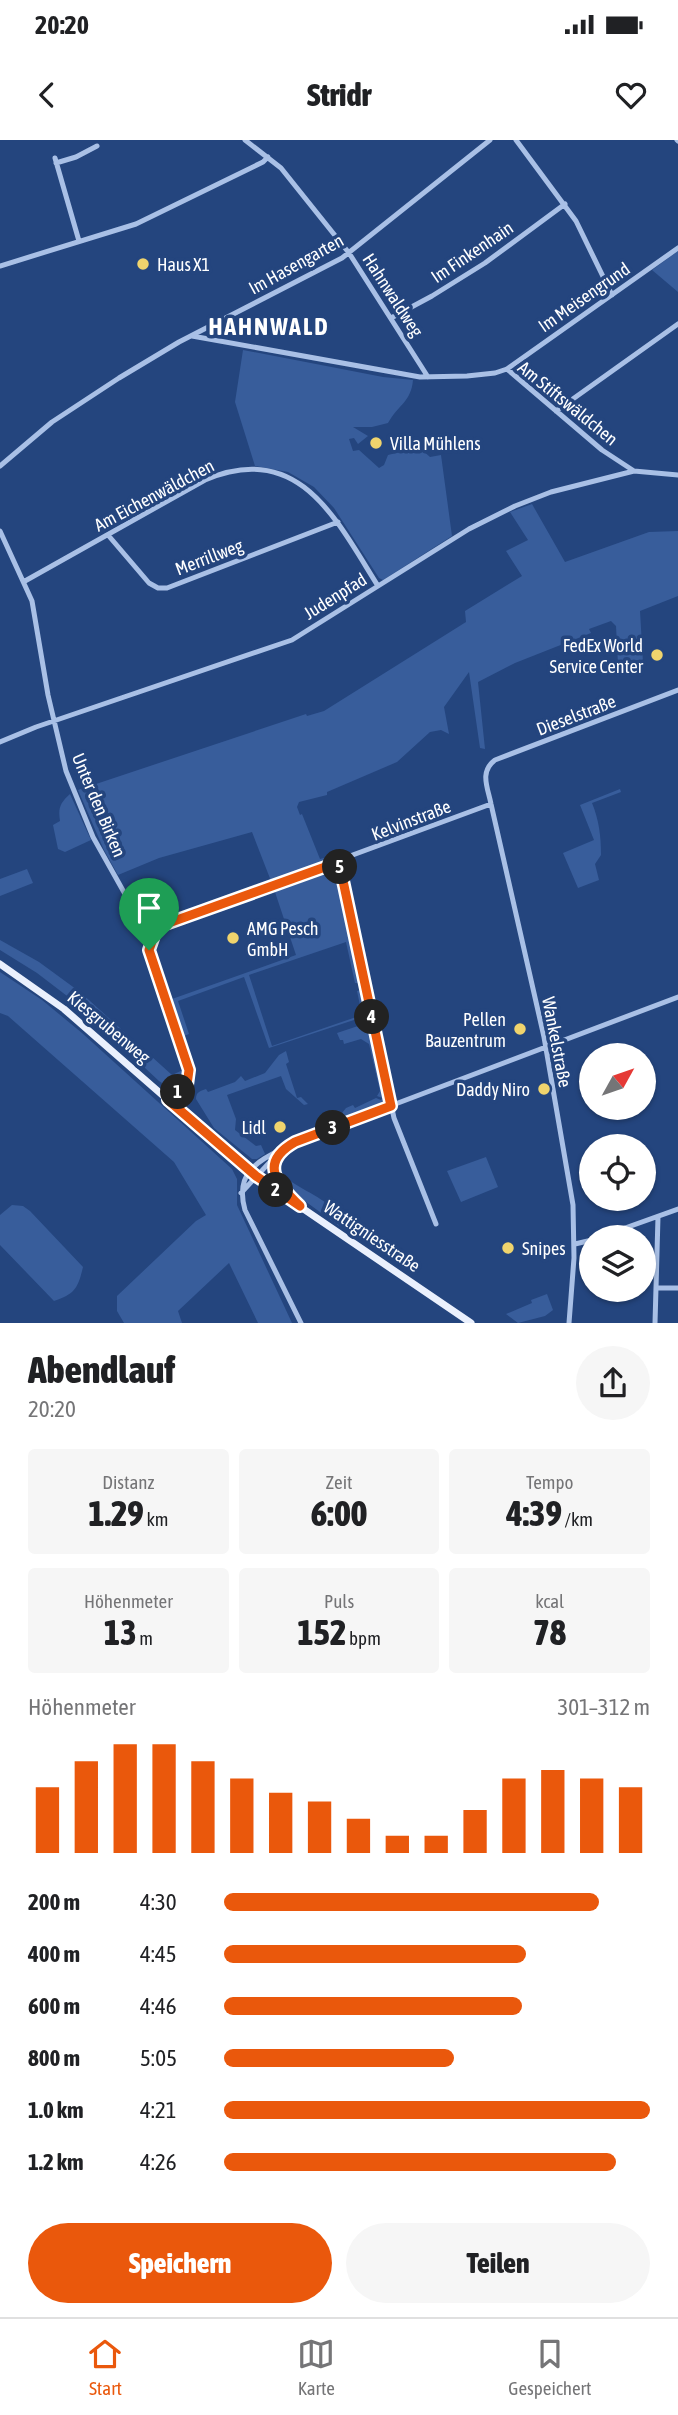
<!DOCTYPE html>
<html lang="de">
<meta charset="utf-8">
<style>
body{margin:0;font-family:"Asap Condensed",sans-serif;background:#f6f6f6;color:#202124;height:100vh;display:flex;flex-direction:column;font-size:26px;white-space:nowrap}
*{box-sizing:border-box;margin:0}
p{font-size:23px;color:#757577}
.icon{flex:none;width:38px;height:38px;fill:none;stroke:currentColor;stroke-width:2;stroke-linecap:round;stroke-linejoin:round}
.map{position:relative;height:1183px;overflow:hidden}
.drawer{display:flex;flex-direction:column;background:#fff;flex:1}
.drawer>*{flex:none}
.needle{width:46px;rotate:50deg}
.fabs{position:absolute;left:579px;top:903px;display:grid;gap:14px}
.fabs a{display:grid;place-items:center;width:77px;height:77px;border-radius:50%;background:#fff;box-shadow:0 2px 5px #0004;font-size:35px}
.pin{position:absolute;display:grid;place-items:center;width:60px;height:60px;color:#fff;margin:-72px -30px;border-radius:50% 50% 50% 0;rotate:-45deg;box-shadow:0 0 7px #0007}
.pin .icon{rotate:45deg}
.km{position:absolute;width:35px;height:35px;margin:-18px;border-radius:50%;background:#222;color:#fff;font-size:19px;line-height:35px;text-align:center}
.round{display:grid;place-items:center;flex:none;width:74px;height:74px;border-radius:37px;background:#f6f6f6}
.overview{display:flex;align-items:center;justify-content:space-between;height:119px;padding:0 28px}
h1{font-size:38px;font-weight:800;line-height:52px}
.metrics{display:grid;grid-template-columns:repeat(3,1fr);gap:10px;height:119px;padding:7px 28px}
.metrics div{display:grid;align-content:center;border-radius:7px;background:#f6f6f6;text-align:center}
.metrics b{font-size:35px;font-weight:800}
.metrics small{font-size:19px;font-weight:400}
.metrics p{font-size:19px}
.chart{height:196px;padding:14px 28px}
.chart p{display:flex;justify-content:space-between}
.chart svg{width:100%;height:126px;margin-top:7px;stroke:#ea580c;stroke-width:6}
.button{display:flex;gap:14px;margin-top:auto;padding:14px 28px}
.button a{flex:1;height:80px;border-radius:42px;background:#ea580c;color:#fff;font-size:28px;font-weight:800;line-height:80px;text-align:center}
.button a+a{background:#f6f6f6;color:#202124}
ul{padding:0 28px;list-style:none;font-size:23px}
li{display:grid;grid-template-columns:112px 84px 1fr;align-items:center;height:52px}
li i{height:18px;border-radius:9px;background:#ea580c}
.status{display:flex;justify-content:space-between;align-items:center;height:49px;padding:0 35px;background:#fff;direction:ltr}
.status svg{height:19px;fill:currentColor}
header{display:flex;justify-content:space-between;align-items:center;height:91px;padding:0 28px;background:#fff;font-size:32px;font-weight:800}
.tab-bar{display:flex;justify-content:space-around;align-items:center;height:98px;border-top:2px solid #e0e0e0;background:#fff;font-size:19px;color:#757577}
.tab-bar a{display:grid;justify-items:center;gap:4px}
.tab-bar .on{color:#ea580c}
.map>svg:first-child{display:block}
</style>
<div class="status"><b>20:20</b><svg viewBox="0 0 49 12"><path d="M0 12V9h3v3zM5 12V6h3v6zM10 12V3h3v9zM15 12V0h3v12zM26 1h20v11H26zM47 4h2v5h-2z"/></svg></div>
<header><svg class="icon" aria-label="back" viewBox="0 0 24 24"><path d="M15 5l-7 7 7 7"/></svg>Stridr<svg class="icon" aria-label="heart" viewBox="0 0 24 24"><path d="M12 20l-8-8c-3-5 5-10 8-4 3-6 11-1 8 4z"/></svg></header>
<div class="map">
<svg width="678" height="1183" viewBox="0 0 678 1183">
<rect width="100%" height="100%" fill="#24457e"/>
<path fill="#385d9b" d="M678 111V152L652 130Z
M243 210 383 237 413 240C411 262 399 264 388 283L372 287H353L368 296 358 304 354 298 349 299 353 311 359 310 379 328 384 325 388 315 400 312 407 301 411 303 417 301 422 310 430 317 441 315 452 396 383 440 379 438 334 368 314 347 288 332 255 326 235 262Z
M532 364 565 422 649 392 678 391V456L640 471 643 523 618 524 616 486 611 481 589 489 591 493 515 523 478 542 485 609 480 608 469 532 444 567 449 594 441 590 430 592 397 622 327 652V655L299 662 297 667 300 675 302 674 320 719 332 716 335 719 271 741 252 692 159 718 118 735 104 710 78 650 306 574 307 576 324 571 466 482 465 471 522 436 506 411 528 400 510 372Z
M620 649 621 652 592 663C599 680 601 696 601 715L595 724 599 740 578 748 563 713 594 700 580 665Z
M70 654 91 700 65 712 58 709 53 685 60 681C58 668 60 663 70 654Z
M27 729 33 743 0 756V739Z
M326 734H330L336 739 359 843H355L346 802 249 835 272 906 362 875 357 851 361 850 366 876 269 908 244 837 178 861 189 894 184 896C176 886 170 872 172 859L296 815 275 752Z
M0 800 39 822 80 852 172 935 185 929C188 948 171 950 159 941L71 859 37 833 0 810Z
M0 832 42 860 82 893 232 1029 237 1039V1065L292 1183H258L229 1123 178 1171 182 1183H124L117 1171V1156L196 1081 206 1075 174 1022 8 876 0 873Z
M361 885 366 886 370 889 385 958 378 966 343 979 342 973 346 968 353 965 355 968 376 958 381 960 382 958 377 956 380 951 369 904 361 899 344 904 343 900H340L337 893Z
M286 911 289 922 286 924 297 958 301 957 308 964 304 965 286 949 281 936 227 955 236 979 235 990 256 1006 261 1005 265 1014 257 1019H252L214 988 196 959C196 952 200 951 206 949L208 952 235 942 241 936 245 941 265 933 279 915Z
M486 1017 498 1047 461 1062 447 1031Z
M279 1032C293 1046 319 1055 335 1070V1077L346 1086H352L346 1088 339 1086 283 1045 279 1039Z
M12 1065 23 1066 30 1071 83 1127C78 1148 75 1154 54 1161L0 1105V1075Z
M547 1154 553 1170 545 1176 518 1183 506 1174 532 1163 531 1160Z"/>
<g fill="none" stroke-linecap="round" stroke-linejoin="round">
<path stroke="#a9c0e6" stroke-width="5" d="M245 0 281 28 349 113 428 237
M516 0 576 81 612 155
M677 0 678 1
M55 18 79 101
M56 23 76 17 97 6
M0 126 136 84 263 22 268 17
M391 178 432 156 485 123 565 64
M192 196 420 237 467 236 495 233 507 229 678 108
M507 229 602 310 634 331
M556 271 678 184
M0 326 52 282 119 238 179 202 342 118 490 0
M0 391 32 461 48 555 66 631 93 697 130 763 141 786 181 903 189 938 187 950 176 967
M108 395 149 443 158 448H167L338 382
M25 441 205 340C299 299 337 381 378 446
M0 602 36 587 292 500 469 389 515 366 551 352 634 331 678 335
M339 722 394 978 436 1084
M149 809 156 790 163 785 491 664
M168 960 187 945
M276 1017C271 1039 278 1044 293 1059
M241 1053 282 1009
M600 1097 678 1069
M575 1104 592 1100
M656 1148H678
M301 1183 245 1070C233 1028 264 1019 295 1002L678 857
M569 1183 574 1118 573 1065 544 897 491 664C488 648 479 632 495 620L678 550
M655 1183 658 1077"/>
<path stroke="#eaf0fd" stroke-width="7" d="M0 824 64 869 255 1036 471 1183"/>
</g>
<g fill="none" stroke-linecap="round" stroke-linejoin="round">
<g stroke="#fff" stroke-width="14">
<path id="route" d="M339 722 391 966 295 1002C258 1023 277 1044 300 1066L256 1036 168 960 187 945 189 930 149 810 156 790 163 785Z"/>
</g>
<use href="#route" stroke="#ea580c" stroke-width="9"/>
</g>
<g fill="#f0d46d" stroke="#24457e" stroke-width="2.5">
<circle cx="143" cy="124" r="7"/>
<circle cx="376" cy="303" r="7"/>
<circle cx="657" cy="515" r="7"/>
<circle cx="233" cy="798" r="7"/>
<circle cx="520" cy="889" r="7"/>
<circle cx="544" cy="949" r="7"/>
<circle cx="280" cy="987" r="7"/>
<circle cx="508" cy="1108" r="7"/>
</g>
<g text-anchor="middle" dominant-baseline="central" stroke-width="7" stroke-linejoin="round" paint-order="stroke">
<g font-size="18" fill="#fff" stroke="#24457e">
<text transform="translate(472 112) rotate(-34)">Im Finkenhain</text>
<text transform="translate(296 124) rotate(-29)">Im Hasengarten</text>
<text transform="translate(393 155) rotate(57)">Hahnwaldweg</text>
<text transform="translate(584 157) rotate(-35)">Im Meisengrund</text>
<text transform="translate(568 263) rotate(39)">Am Stiftswäldchen</text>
<text transform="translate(154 355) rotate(-28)">Am Eichenwäldchen</text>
<text transform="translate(209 417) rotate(-21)">Merrillweg</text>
<text transform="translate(335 456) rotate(-32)">Judenpfad</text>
<text transform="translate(576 575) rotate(-21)">Dieselstraße</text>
<text transform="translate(99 665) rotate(67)">Unter den Birken</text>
<text transform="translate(411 680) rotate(-21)">Kelvinstraße</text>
<text transform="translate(109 887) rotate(40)">Kiesgrubenweg</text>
<text transform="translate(557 902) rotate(79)">Wankelstraße</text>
<text transform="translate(372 1096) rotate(34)">Wattigniesstraße</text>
</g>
<g font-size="18" fill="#fff" stroke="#24457e" text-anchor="start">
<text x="157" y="124">Haus X1</text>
<text x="390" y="303">Villa Mühlens</text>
<text x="643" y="505" text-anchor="end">FedEx World<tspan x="643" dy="21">Service Center</tspan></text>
<text x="247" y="788">AMG Pesch<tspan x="247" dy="21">GmbH</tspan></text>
<text x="506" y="879" text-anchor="end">Pellen<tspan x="506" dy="21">Bauzentrum</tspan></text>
<text x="530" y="949" text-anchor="end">Daddy Niro</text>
<text x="266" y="987" text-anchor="end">Lidl</text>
<text x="522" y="1108">Snipes</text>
</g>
<g font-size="24" font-weight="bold" letter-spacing="2" fill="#fff" stroke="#24457e">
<text x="269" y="186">HAHNWALD</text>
</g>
</g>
</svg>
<div class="fabs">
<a><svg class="needle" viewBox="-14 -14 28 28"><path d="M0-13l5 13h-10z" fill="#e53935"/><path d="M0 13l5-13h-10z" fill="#757577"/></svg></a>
<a><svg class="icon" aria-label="locate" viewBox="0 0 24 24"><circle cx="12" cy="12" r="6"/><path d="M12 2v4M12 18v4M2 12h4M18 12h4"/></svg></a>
<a><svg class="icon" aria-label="layers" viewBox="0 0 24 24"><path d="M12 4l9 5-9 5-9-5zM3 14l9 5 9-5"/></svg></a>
</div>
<div class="pin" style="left:149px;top:810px;background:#1e9e55"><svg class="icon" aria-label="arrive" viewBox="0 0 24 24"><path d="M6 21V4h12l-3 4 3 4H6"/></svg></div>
<b class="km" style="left:178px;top:952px">1</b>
<b class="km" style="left:276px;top:1050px">2</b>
<b class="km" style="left:333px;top:988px">3</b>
<b class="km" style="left:372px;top:877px">4</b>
<b class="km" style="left:340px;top:727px">5</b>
</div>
<section class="drawer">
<div class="overview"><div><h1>Abendlauf</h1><p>20:20</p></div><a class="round"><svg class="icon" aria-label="share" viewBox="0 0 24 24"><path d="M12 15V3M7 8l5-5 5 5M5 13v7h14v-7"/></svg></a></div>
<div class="metrics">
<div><p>Distanz</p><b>1.29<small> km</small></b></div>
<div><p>Zeit</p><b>6:00</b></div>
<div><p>Tempo</p><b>4:39<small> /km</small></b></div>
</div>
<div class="metrics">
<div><p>Höhenmeter</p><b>13<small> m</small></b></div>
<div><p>Puls</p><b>152<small> bpm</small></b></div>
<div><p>kcal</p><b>78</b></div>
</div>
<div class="chart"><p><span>Höhenmeter</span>301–312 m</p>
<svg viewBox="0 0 160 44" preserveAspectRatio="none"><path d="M5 44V21M15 44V12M25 44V6M35 44V6M45 44V12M55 44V18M65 44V23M75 44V26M85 44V32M95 44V38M105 44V38M115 44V29M125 44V18M135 44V15M145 44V18M155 44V21"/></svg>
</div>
<ul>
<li><b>200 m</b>4:30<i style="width:88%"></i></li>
<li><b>400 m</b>4:45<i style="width:71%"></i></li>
<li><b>600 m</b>4:46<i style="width:70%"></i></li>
<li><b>800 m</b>5:05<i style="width:54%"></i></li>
<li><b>1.0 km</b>4:21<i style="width:100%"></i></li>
<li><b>1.2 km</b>4:26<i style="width:92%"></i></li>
</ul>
<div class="button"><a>Speichern</a><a>Teilen</a></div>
</section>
<nav class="tab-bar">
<a class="on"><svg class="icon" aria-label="home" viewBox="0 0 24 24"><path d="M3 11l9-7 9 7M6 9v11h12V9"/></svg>Start</a>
<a><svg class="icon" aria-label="map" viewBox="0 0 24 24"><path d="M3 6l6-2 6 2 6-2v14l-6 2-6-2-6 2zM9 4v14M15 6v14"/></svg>Karte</a>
<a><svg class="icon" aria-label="saved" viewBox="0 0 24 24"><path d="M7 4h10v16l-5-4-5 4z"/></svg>Gespeichert</a>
</nav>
